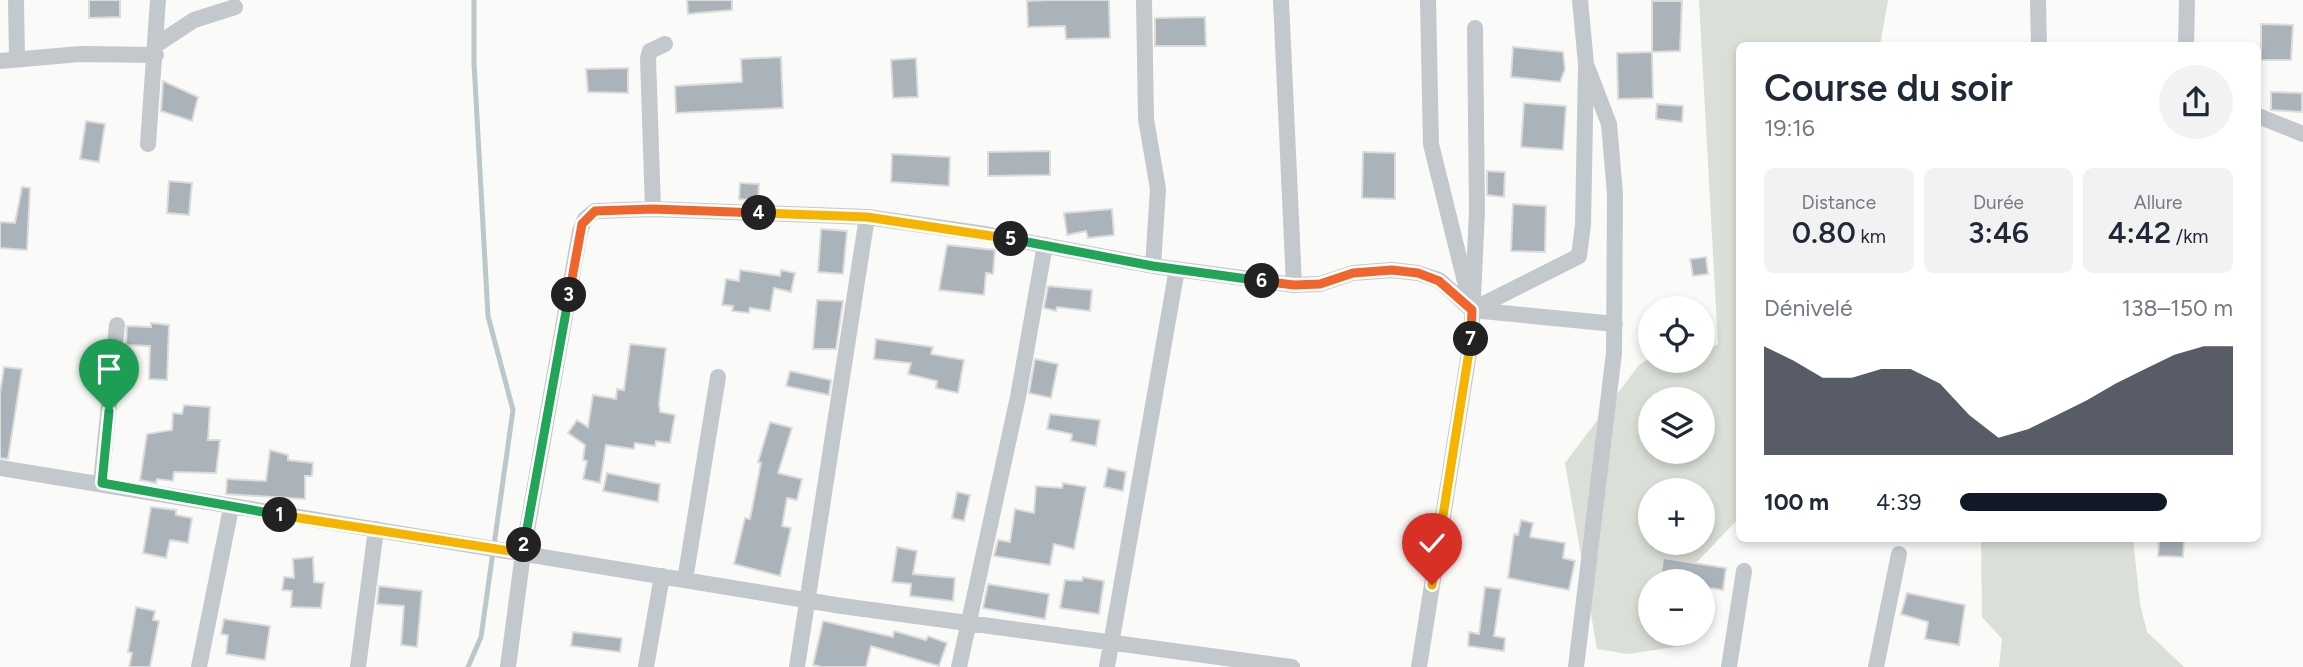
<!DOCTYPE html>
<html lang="fr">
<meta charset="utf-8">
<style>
body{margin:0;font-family:Figtree,sans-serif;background:#f2f2f3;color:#1f2937;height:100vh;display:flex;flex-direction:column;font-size:26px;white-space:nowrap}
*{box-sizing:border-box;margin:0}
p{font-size:23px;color:#747a83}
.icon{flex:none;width:38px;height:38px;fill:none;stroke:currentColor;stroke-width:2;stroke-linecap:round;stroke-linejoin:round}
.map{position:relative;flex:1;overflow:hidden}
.sheet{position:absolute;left:1736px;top:42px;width:525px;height:500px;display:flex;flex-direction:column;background:#fff;border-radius:10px;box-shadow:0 4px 10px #0003}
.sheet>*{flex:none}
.fabs{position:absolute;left:1638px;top:296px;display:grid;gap:14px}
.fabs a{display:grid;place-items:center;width:77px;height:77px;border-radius:50%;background:#fff;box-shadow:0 4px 10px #0003;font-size:35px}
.pin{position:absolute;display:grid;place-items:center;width:60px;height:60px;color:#fff;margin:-72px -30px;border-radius:50% 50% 50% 0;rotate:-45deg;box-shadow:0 0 7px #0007}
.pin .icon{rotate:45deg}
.km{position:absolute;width:35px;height:35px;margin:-18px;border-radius:50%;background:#222;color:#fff;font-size:19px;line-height:35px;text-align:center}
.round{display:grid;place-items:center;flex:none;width:74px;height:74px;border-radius:37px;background:#f2f2f3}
.headline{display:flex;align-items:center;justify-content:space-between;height:119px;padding:0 28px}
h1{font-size:38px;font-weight:600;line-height:52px}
.stats{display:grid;grid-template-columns:repeat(3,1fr);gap:10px;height:119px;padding:7px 28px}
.stats div{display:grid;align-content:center;border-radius:10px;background:#f2f2f3;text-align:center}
.stats b{font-size:30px;font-weight:600}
.stats small{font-size:19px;font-weight:400}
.stats p{font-size:19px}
.chart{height:196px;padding:14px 28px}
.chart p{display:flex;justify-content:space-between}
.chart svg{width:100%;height:126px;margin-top:7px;fill:#111827;opacity:.7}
ul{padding:0 28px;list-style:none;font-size:23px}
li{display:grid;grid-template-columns:112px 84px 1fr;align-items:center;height:52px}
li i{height:18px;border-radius:9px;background:#111827}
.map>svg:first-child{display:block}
</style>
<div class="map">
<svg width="2303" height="667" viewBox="0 0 2303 667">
<rect width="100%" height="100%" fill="#fafaf8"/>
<path fill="#dadfd7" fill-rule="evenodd" d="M1699 0H1888L1880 45 1740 46 1739 518 1696 563 1693 581H1650V634H1696L1688 645 1628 654 1597 649 1565 463 1639 365 1650 358V360H1703V353L1718 344ZM1650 399H1703V452H1650ZM1650 490H1703V542H1650Z
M1981 539H2133L2140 604 2147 632 2184 667H1999L2002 639 1982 617Z"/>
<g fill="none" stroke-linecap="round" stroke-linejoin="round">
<path stroke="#bbc7cb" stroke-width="5" d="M468 667 481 637 513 410 488 316 474 63V0"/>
</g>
<path fill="#aab3b9" stroke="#dcdcda" stroke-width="2" d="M89 0H120V17L89 18Z
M687 0H732V10L688 14Z
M1048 0H1109L1110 38 1066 39 1065 26 1028 27 1027 1Z
M1652 1H1682L1680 51 1652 52Z
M1205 17 1206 46H1155V18Z
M2261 24 2293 25 2291 60H2261Z
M1513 47 1563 52 1565 69 1560 82 1511 77Z
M1652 52 1653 98 1618 99 1617 53Z
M781 57 783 108 676 113 675 86 742 82 741 59Z
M916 58 918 97 893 98 891 60Z
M628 68V93L588 92 586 69Z
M163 81 198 97 192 121 161 111Z
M2271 92 2302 93V112L2271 110Z
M1524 103 1566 106 1563 150 1521 147Z
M1657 104 1683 106 1682 122 1656 119Z
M86 121 105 124 99 162 80 159Z
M1050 151V175L988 176V152Z
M1363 152 1395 153V199L1362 198Z
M892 154 950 157 949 186 891 182Z
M1487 171 1505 172 1504 197 1487 195Z
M169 181 192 183 189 215 167 213Z
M740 183 759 184 758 201 739 199Z
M22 187 30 188 27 250 0 248V222L15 223Z
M1513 204 1546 206 1545 252 1511 251Z
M1112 209 1114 235 1088 238 1086 231 1067 235 1064 213Z
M821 229 847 231 843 274 818 272Z
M947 245 995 250 993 274 986 273 984 295 939 290Z
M1706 257 1708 274 1693 276 1690 259Z
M740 270 780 276 781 270 795 273 791 292 774 288 770 311 750 308 749 313 732 311 733 306 722 305 726 279 739 281Z
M1048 286 1092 290 1090 311 1057 307 1056 311 1044 308Z
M817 300 843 301 836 349H813Z
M151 323 169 325 167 380 149 379 150 346 126 345 127 326 151 327Z
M876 339 933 347 931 354 964 360 958 393 936 388 937 381 908 374 911 363 874 359Z
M630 344 666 348 659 404 660 412 675 415 670 443 656 441 655 446 635 443 634 449 606 445 600 483 583 479 587 461 583 460 585 445 568 433 577 420 588 427 593 395 616 399 617 389 624 390Z
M1035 359 1058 364 1051 398 1029 393Z
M4 367 22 369 8 459 0 458V393Z
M790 371 831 380 829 395 786 386Z
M184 405 210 407 208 440H220L216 473 174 472 173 481 157 479 156 483 140 480 147 434 172 430 173 413 182 414Z
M1050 414 1100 420 1096 446 1071 441 1072 434 1047 429Z
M770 422 792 428 778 473 802 479 797 500 787 498 782 526 791 528 780 576 734 564 745 518 750 519 761 463 758 462Z
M270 450 288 455V460L313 463 312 476H305V499L226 494 227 479 266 481Z
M1108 468 1126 472 1123 491 1104 487Z
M607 473 660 484 658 502 603 491Z
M1063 483 1086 487 1074 549 1054 544 1050 565 994 556 998 540 1010 542 1015 509 1034 513 1036 486 1062 488Z
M957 492 970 495 964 521 952 518Z
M151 507 176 510V515L192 518 188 543 170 540 166 558 143 553Z
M1521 520 1533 523 1530 537 1565 543 1563 558 1575 561 1569 590 1508 578 1514 534 1518 535Z
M2159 539H2184L2183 557 2158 556Z
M897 547 917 551 913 574 955 578 953 601 910 596 911 584 892 582Z
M313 557 314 582 324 583 321 608 291 607 292 591 282 590 284 577 294 578 293 559Z
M1663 558 1726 568 1723 590 1703 587V581H1660Z
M1083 577 1104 581 1099 614 1060 608 1065 580 1082 581Z
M988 584 1049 594 1045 619 983 608Z
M379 586 422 591 417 647 401 645 404 606 377 604Z
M1485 587 1501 589 1494 636 1505 638 1504 651 1468 646 1469 632 1479 634Z
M1907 593 1965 605 1959 645 1925 639 1928 622 1901 614Z
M136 607 155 611 153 620 159 621 150 667H129L132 653 128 652Z
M224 619 270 626 265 660 226 654 228 635 221 634Z
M823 621 893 637 894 631 926 640 928 636 947 643 939 666 871 646 866 667H823L813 665Z
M573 632 622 638 620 652 571 646Z"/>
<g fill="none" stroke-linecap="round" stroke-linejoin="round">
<path stroke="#c3c8cc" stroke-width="16" d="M16 0 17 57
M1144 0 1146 119 1158 189 1153 266
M1281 0 1294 285
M1428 0 1431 144 1472 310 1579 256 1583 225 1586 67
M2038 0 2039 46
M156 45 194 20 235 7
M2186 46 2187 0
M0 61 80 54 156 55
M2258 116 2303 134
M148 144 158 0
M653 209 648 58 650 51 665 44
M0 468 842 606 1292 667
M101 483 117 325
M685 580 718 377
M199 667 231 508
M358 667 376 529
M508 667 523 553 580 231 585 219 595 211 653 209 867 217 985 234 1153 266 1294 285 1320 284 1353 273 1392 270 1418 273 1439 280 1472 310 1615 324
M646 667 662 576
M797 667 867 217
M959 667 1018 397 1045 245
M1107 667 1177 269
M1419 667 1471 340 1477 211 1475 28
M1576 667 1614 353 1615 194 1609 124 1586 64 1580 0
M1729 667 1744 571
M1876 667 1899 554"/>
</g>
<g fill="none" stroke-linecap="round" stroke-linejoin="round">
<g stroke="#fff" stroke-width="14">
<path id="split-1" d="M109 411 102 483 280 515"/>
</g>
<g stroke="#fff" stroke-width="14">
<path id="split-2" d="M280 515 523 553 524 545"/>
</g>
<g stroke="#fff" stroke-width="14">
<path id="split-3" d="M524 545 569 295"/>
</g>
<g stroke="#fff" stroke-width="14">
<path id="split-4" d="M569 295 582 224 595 211 653 209 759 213"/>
</g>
<g stroke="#fff" stroke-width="14">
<path id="split-5" d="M759 213 867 217 1011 239"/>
</g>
<g stroke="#fff" stroke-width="14">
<path id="split-6" d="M1011 239 1153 266 1262 281"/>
</g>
<g stroke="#fff" stroke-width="14">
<path id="split-7" d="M1262 281 1294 285 1320 284 1353 273 1392 270 1418 273 1439 281 1472 310 1471 339"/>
</g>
<g stroke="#fff" stroke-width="14">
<path id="split-8" d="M1432 585 1471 339"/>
</g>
<use href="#split-1" stroke="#22a559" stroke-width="9"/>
<use href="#split-2" stroke="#f5b400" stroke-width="9"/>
<use href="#split-3" stroke="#22a559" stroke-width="9"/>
<use href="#split-4" stroke="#f0652b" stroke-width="9"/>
<use href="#split-5" stroke="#f5b400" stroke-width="9"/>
<use href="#split-6" stroke="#22a559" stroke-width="9"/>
<use href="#split-7" stroke="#f0652b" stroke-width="9"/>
<use href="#split-8" stroke="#f5b400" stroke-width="9"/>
</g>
</svg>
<div class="fabs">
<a><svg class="icon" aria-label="locate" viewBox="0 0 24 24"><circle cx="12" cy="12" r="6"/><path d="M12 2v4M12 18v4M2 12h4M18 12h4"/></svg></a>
<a><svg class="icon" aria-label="layers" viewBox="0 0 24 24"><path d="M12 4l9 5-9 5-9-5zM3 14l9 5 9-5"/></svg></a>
<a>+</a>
<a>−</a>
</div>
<div class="pin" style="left:109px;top:411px;background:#1e9e55"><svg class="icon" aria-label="arrive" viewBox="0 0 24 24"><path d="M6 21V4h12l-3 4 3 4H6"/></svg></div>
<div class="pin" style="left:1432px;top:585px;background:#d93025"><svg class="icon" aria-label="check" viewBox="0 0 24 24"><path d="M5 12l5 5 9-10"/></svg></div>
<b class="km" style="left:280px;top:515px">1</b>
<b class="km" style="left:524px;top:545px">2</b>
<b class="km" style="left:569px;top:295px">3</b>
<b class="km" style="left:759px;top:213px">4</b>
<b class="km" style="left:1011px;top:239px">5</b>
<b class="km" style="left:1262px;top:281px">6</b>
<b class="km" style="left:1471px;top:339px">7</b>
<section class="sheet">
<div class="headline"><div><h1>Course du soir</h1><p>19:16</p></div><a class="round"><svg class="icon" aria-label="share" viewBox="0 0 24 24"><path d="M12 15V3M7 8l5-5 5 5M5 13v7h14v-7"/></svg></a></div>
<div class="stats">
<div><p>Distance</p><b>0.80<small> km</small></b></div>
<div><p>Durée</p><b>3:46</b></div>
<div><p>Allure</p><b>4:42<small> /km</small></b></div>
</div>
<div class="chart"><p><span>Dénivelé</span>138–150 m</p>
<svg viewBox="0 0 160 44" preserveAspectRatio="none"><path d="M0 44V6L10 11L20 17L30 17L40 14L50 14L60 19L70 30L80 38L90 35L100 30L110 25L120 19L130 14L140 9L150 6L160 6V44z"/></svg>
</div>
<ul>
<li><b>100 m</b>4:39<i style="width:76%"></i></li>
</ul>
</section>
</div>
